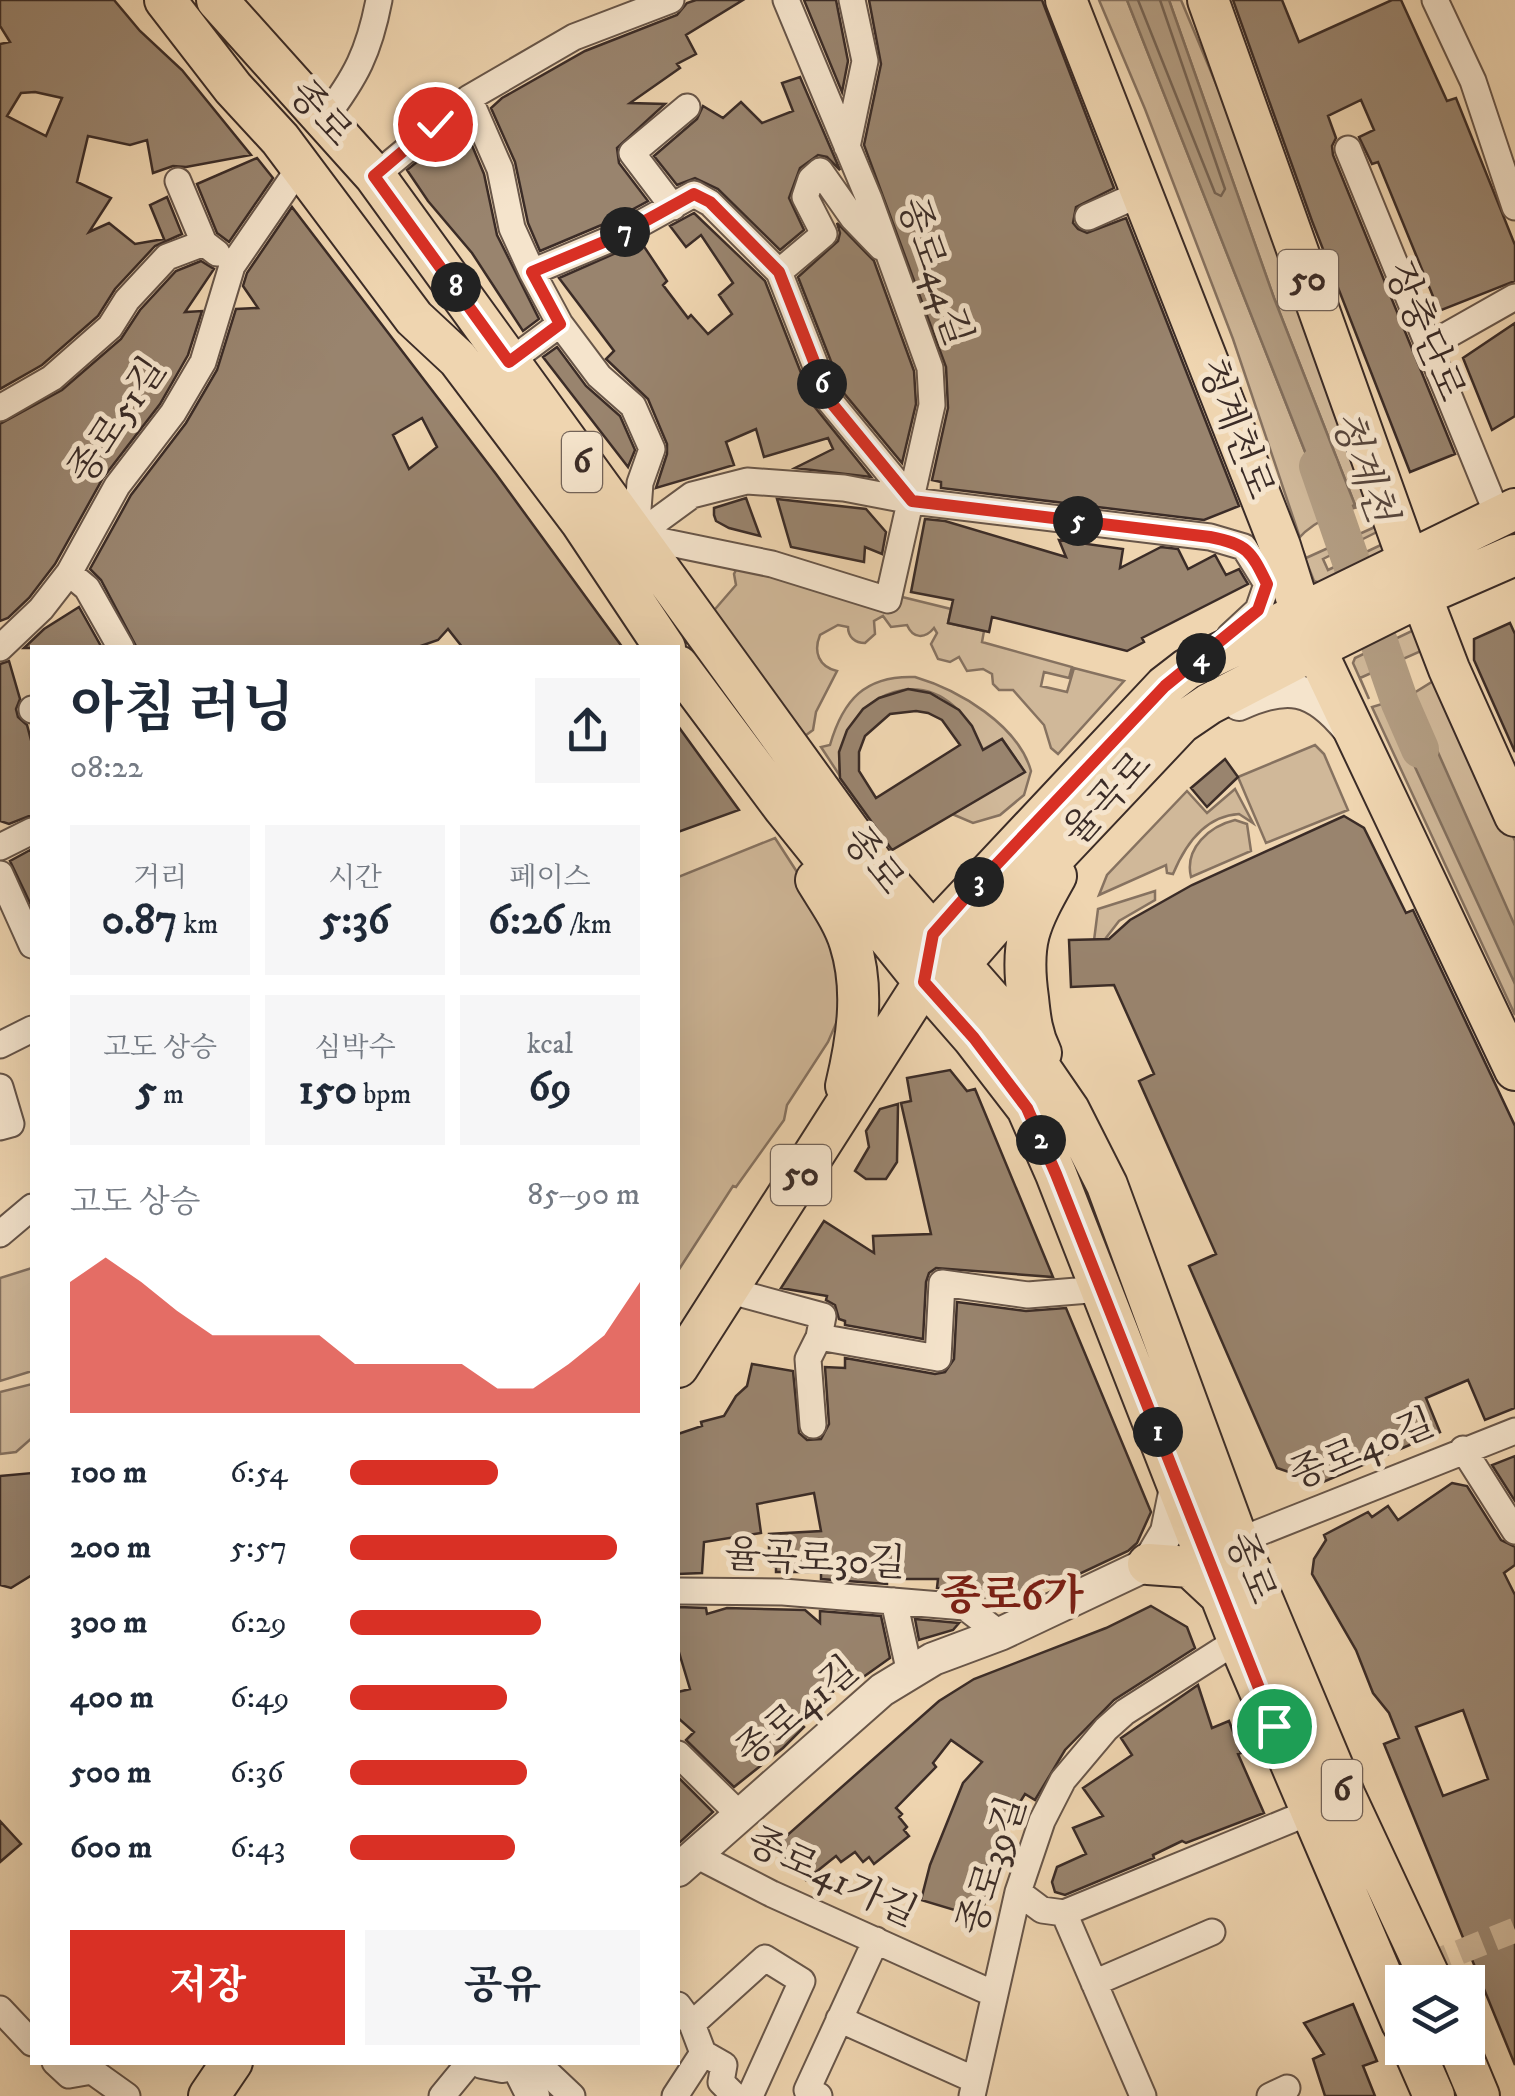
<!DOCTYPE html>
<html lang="ko">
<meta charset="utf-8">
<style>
body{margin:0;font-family:"IM FELL DW Pica","Noto Serif KR",serif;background:#f6f6f7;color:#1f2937;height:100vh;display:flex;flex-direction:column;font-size:38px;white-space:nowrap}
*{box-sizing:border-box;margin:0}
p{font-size:32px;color:#747a83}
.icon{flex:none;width:55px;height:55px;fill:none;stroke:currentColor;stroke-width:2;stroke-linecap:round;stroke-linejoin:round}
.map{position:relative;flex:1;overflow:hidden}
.sheet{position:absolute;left:30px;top:645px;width:650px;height:1420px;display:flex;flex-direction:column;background:#fff;border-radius:0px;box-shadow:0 10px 40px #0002}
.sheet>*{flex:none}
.controls{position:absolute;left:1385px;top:1965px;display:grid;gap:20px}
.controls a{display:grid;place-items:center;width:100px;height:100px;border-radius:0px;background:#fff;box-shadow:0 10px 40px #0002;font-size:50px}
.pin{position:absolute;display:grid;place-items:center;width:85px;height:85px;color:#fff;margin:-42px;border:5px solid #fff;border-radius:50%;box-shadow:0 2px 10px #0007}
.km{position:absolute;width:50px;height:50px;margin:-25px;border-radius:50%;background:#222;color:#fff;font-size:28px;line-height:50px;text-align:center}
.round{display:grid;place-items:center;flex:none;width:105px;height:105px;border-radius:0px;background:#f6f6f7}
.head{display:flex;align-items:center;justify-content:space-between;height:170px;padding:0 40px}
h1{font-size:55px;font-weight:700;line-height:75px}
.metrics{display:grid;grid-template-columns:repeat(3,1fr);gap:15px;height:170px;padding:10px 40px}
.metrics div{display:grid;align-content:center;border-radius:0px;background:#f6f6f7;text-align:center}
.metrics b{font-size:42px;font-weight:700}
.metrics small{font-size:28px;font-weight:400}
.metrics p{font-size:28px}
.chart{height:280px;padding:20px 40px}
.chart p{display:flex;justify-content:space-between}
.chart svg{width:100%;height:180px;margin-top:10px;fill:#d93025;opacity:.7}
.action{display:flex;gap:20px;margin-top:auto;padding:20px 40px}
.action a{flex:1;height:115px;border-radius:0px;background:#d93025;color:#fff;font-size:40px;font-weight:700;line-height:115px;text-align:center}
.action a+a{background:#f6f6f7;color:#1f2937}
ul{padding:0 40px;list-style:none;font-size:32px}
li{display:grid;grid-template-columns:160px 120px 1fr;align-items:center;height:75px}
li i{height:25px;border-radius:12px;background:#d93025}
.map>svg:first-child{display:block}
</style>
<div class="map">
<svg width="1515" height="2096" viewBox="0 0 1515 2096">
<rect width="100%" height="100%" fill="#efd5b0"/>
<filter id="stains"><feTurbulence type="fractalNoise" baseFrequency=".002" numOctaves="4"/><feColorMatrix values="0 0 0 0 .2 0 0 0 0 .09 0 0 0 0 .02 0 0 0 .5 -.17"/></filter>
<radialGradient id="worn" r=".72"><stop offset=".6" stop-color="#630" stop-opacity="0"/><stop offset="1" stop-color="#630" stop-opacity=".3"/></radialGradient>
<path fill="#d0b899" stroke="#867260" stroke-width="2.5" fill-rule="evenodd" d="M1099 0H1127L1330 515 1375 502 1355 505 1274 298 1169 0H1181L1311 311 1397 543 1392 550 1320 583 1314 581 1297 538 1299 535 1233 339 1145 109ZM1379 502 1386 522 1306 558 1298 539C1318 516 1350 508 1379 502ZM1379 531 1383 544 1328 570 1323 559Z
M738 566 890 594 951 609 948 623 984 631 982 642 1072 667 1069 678 1044 672 1041 686 1067 692 1074 668 1124 681 1058 754 1051 748 1044 725 1013 690H999L993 684 992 674 983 669 967 671 959 657 950 662 938 659 931 644 937 633 934 628C925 639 913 639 907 625L891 627 883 616 874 621 875 634 865 643C855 643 848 637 848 627L838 625 820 635C813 652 819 667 837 671L816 712 813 730 802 738 710 615 736 585 734 574Z
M1418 628 1425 629 1515 841V1015L1372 707 1409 696 1446 673 1432 646 1360 678 1369 699 1353 663 1355 658Z
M915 677C959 690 1018 725 1031 771L1024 795 1000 815 973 823 952 814 1024 771 1002 739 982 750C975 738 968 720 958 710 908 658 832 712 840 776L821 747 830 745C843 700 865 675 915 677Z
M1315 745 1324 754 1348 810 1266 843 1238 777Z
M1235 789 1253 823 1239 814C1205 816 1185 845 1173 874L1167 873 1166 865 1099 895 1107 875 1187 791 1207 813Z
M1235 820 1247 824 1251 851 1191 877C1184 848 1210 826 1235 820Z
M775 838 841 940 844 1005 828 1042 787 1105 784 1120 736 1187 733 1186 678 1271V877Z
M1155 891V900L1119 921 1092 956 1098 909Z
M32 1268V1371L0 1381V1278Z
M32 1384V1438L16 1452 0 1454V1392Z"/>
<path fill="#b29c81" stroke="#826f5d" stroke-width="2.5" d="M1127 0H1169L1274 298 1355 505 1330 515Z
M1413 696 1515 926V984L1397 728 1390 705Z"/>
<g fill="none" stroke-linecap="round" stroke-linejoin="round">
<path stroke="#766454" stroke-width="2.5" d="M1138 0 1215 193 1221 196 1225 189 1160 0"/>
<path stroke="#b29c81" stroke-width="38" d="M1318 466 1400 703 1420 749"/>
</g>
<path fill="#99846e" stroke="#3b2c27" stroke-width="2.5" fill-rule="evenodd" d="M0 0H114L140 31 182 70 251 155 186 167 173 166 153 173 147 140 130 145 88 136 77 182 111 198 89 232 109 223 135 244 164 239 150 205 167 197 182 234 155 246 115 289 98 316 42 365 0 389V44L10 42 0 26ZM35 92 62 98 46 136 7 116 21 93Z
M696 0H743L686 35 696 54 677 64 680 68 630 103 665 104 617 148 619 163 648 201 611 221 540 251 528 223 515 162 491 108 502 98 585 51 677 15 687 3Z
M804 0H836L848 61 842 92Z
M869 0H1042L1114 188 1076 207 1073 223 1078 229 1087 233 1126 218 1239 506 1204 520 941 488V482L932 480 948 408 946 367 864 145 881 64Z
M1233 0H1282L1299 42 1392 0H1401L1447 101 1456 98 1515 245V281L1439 311 1378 162 1372 164 1359 137 1374 130 1361 100 1328 116 1336 138 1332 146 1333 155 1455 454 1410 472 1312 221Z
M800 77 840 170 827 157 818 155 800 168 789 198 804 230 780 250 718 189 695 178 677 185 654 156 697 119 703 106 723 118 741 102 762 123 793 111 782 83Z
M463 124 484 174 497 235 539 319 523 331 472 253 428 201 407 170Z
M257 158 273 178 229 242 217 233 197 184Z
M292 207 496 474 623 648H463L448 629 438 640 415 648H137L101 580 90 569 131 495 186 423 217 370 236 309 258 308 243 286 247 273ZM422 418 437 447 409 469 393 435Z
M694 213 765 281 814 406 871 477 795 468 833 449 828 438 764 457 756 429 726 442 734 465 656 488 667 454V444L648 399 606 359 614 351 559 278 641 242 667 281 663 285 688 318 691 315 708 334 732 314 719 295 733 283 701 235 686 247 670 226Z
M837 223 874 261 914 371 916 404 902 463 843 392 798 277 838 241 840 233Z
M201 261 214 269 185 312 202 311 188 355 160 404 103 478 55 564 29 598 8 618 0 621V424L62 390 121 339 140 310 176 271Z
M1515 323V416L1492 430 1463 358Z
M557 347 586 386 620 416 635 450 628 467 543 357Z
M746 498 760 536 729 528 716 521 714 515V508Z
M777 499 866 509 886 532 882 554 865 547 864 562 791 547Z
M925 519 945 521 1066 557 1059 540 1123 549 1120 568 1161 547 1178 549 1188 569 1215 555 1226 575 1239 569 1248 584 1142 638 1144 642 1127 651 992 617 989 632 948 623 953 600 911 592Z
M79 607 102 648H24L44 629Z
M1510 623 1515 634V752L1474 660V639Z
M9 661 20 699 16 709 18 717 27 725 32 744V815L9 824 0 821V664Z
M908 689 930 693 959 710 972 726 983 750 1002 739 1025 772 892 850 840 778 839 752 847 730 863 709 879 698ZM916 711 928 713 942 720 960 745 876 798 859 771V752L865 736 890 714Z
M678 726 739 810 678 832Z
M1225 759 1238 777 1207 807 1191 788Z
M1344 816 1364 828 1406 913 1413 910 1515 1126V1408L1485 1420 1468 1380 1426 1398 1440 1432 1321 1483 1277 1468 1189 1266 1216 1254 1139 1081 1154 1074 1114 985 1071 987 1069 940 1109 939 1130 920 1192 885Z
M32 849V907L10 861Z
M950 1070 967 1091 975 1089 1053 1277 936 1268 929 1273 926 1282 923 1339 845 1325V1321L839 1319 835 1305 826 1300 827 1296 781 1288 824 1221 874 1253 873 1236 931 1234 901 1103 911 1101 907 1078Z
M898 1104 897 1162 886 1179H866L855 1171 869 1147 866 1131 880 1109Z
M957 1302 1026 1311 1066 1308 1151 1512 1137 1543 1128 1551 1056 1585 1049 1576 1033 1591 991 1607 967 1591 937 1588 938 1579H887V1584L821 1579V1572H776V1567L769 1566V1534L821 1531 814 1493 757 1504 761 1533 704 1542 702 1573 678 1574V1434L702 1426 701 1422 724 1416 736 1396 747 1386 752 1364 793 1371 799 1433 807 1440 821 1439 829 1424 825 1367 845 1368V1358L935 1374 945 1372 954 1359Z
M1515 1456V1501L1492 1465Z
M32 1473V1575L11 1588 0 1585V1476Z
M1452 1483 1467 1486 1501 1540 1515 1547V1565L1504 1573 1515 1595V2065L1384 1744 1399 1738 1389 1713 1373 1693 1356 1650 1312 1574 1314 1559 1326 1540 1324 1535 1368 1512 1372 1517 1388 1506 1398 1520ZM1463 1710 1488 1779 1443 1796 1416 1727Z
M1151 1606 1187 1627 1195 1648 1114 1700 1065 1750 1035 1800 1025 1794 996 1841 980 1887 988 1889 981 1918 921 1900 930 1865 963 1783 982 1762 951 1740 933 1763 936 1767 896 1808 902 1814 899 1817 907 1827 904 1830 909 1836 874 1864 869 1857 863 1862 855 1852 841 1862 836 1856 806 1880 775 1846 939 1701 974 1679 1106 1628Z
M678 1607 706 1608 707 1614 727 1608 805 1610 820 1623V1611L881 1616 890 1658 845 1690 841 1684 800 1723 804 1727 783 1748 734 1787 686 1740 694 1732 678 1718V1692L690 1689 678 1649Z
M915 1619 959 1623 953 1630 919 1640Z
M1198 1685 1212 1728 1229 1721 1241 1753 1238 1754 1264 1813 1186 1843 1182 1841 1153 1855 1154 1858 1065 1895 1055 1892 1052 1882 1057 1867 1086 1854 1073 1828 1103 1816 1083 1788 1132 1755 1121 1738Z
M680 1779 713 1812 678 1844V1781Z
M0 1821 21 1844 0 1862Z
M1353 2004 1377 2061 1363 2066 1375 2096H1325L1313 2059 1324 2054 1304 2023Z"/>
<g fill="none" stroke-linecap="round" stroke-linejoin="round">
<path stroke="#cbb395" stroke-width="25" stroke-dasharray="25 12" stroke-linecap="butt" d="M1425 1966 1515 1930"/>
<g stroke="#685649" stroke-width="29">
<path id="minor" d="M1435 0 1473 81 1515 207
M469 98 500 169 512 228 532 272 560 324 599 376 633 406 652 449 640 483 636 536
M324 119C356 77 369 52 379 0
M847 147 865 61 852 0
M1348 149 1498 516
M375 176 469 98 574 37 671 0
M178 181 204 243 217 253
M673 207 632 153 687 107
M1088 217 1142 193
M532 272 618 236 694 194 710 203 779 272 829 400 912 501
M779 272 824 234 805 197 811 179 820 171 853 218 881 247
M1430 345 1515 297
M509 362 560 324
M0 408 52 378 110 327 127 300 167 257 204 243
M636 536 772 564 888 600 932 405 930 368 869 199 786 0
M636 536 692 495 747 481 844 488 912 501 1210 537 1244 547 1267 584 1258 610 1230 636
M69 573 87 588 121 648
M0 648 41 609 69 573 117 486 173 413 203 362 232 266 300 167
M32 709V710
M0 847 32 831
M0 874 32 945
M0 1045 32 1029
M0 1087 11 1124 0 1127
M0 1234 32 1207
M727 1290 823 1316 819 1337 938 1358 942 1283 1028 1295 1101 1289
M813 1425 808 1359 819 1337
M1463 1449 1515 1531
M1238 1541 1515 1431
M678 1591 783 1592 965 1607 1000 1634
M894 1601 910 1673
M678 1754 739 1814
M694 1854 772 1894 994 1994
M1018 1892 1042 1910 1064 1913 1143 2096
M1064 1913 1310 1812
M1094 1983 1212 1932
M0 2009 32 2043
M839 2019 975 2080
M692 2024 765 1958 802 1981 750 2096
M703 2053 724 2065 721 2082 735 2096
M55 2062 69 2075 92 2071 127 2096
M536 2062 572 2096
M442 2096 470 2062
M675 2096 703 2053 692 2024 678 2005
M819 2096 807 2090 876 1940
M972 2096 1018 1892 1042 1821 1063 1780 1106 1729 1125 1712 1238 1640
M1270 2096 1287 2088"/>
</g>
<g stroke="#685649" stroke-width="36">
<path id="tertiary" d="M1239 704C1287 682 1314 686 1348 728
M678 1870 882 1690 933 1659 1000 1634 1148 1564 1167 1532 1177 1483
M483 2062 503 2066 512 2062
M516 2062 533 2096"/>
</g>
<g stroke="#3b2c27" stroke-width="44">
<path id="primary" d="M165 0 233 88 280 139 414 318 458 359 581 522 665 648
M217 0 375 176 879 872 1001 1011 1069 1110 1107 1185 1238 1541 1345 1796 1432 1982
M1066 0 1280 546 1301 613 1322 663 1515 1070
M1208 0 1421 596 1449 669 1515 816
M678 666 784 808 924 982 973 1038 1027 1108 1056 1174 1238 1640 1402 2023
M816 880C828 900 843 920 850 943 865 990 857 1040 846 1086
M937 976 960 964 1044 868 1181 723 1209 704 1317 648 1421 596 1515 555
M1041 1053C1032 1035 1030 1018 1028 998 1020 942 1029 924 1056 876
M678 1367 924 982 933 933 1165 686 1187 669 1515 509
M1148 1564 1190 1567 1220 1595
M1413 2048 1434 2096
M1459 2048 1479 2096
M209 2096 232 2062"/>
</g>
<use href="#minor" stroke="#f5e4cc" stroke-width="25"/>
<use href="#tertiary" stroke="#f5e4cc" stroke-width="32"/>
<use href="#primary" stroke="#efd5b0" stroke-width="40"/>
</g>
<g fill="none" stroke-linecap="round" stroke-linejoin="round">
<g stroke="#fff" stroke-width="20">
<path id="route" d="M435 124 374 176 509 362 560 324 532 272 618 236 694 194 710 202 779 272 829 400 912 501 1210 537C1247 544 1251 551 1267 584L1258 610 1165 686 963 900 933 934 924 982 974 1038 1027 1108 1056 1174 1274 1726"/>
</g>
<use href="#route" stroke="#d93025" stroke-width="12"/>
</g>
<g text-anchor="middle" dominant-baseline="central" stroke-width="10" stroke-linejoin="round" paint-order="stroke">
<g fill="#f5e4cc" stroke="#736358" stroke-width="2.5">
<rect x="1278" y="250" width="60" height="60" rx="8"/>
<rect x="562" y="432" width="40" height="60" rx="8"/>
<rect x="771" y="1145" width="60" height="60" rx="8"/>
<rect x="1322" y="1760" width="40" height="60" rx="8"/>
</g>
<g font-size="35" font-weight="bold" fill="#3b2c27">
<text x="1308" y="280">50</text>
<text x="582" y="462">6</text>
<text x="801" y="1175">50</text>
<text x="1342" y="1790">6</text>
</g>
<g font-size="38" fill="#3b2c27" stroke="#f5e4cc">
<text transform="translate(320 114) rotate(48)">종로</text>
<text transform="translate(934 272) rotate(71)">종로44길</text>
<text transform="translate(1424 332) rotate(67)">장충단로</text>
<text transform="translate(118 421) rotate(-56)">종로51길</text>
<text transform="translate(1235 429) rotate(69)">청계천로</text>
<text transform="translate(1108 799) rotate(-48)">율곡로</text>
<text transform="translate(873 861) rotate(52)">종로</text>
<text transform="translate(1362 1450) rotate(-22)">종로40길</text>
<text transform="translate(815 1560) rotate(3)">율곡로30길</text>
<text transform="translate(1250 1568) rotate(68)">종로</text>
<text transform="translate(798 1712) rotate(-40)">종로41길</text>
<text transform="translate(993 1866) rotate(-72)">종로39길</text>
<text transform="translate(832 1878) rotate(25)">종로41가길</text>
</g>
<g font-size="40" font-style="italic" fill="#59483e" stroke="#f5e4cc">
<text transform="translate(1362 467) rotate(70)">청계천</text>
</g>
<g font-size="42" font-weight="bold" fill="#7a1f14" stroke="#f5e4cc">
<text x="1012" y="1597">종로6가</text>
</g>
</g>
<rect width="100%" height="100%" filter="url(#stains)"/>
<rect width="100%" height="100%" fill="url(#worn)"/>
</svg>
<div class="controls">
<a><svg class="icon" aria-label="layers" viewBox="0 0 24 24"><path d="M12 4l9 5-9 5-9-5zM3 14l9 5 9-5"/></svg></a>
</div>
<div class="pin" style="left:1274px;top:1726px;background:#1e9e55"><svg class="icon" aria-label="arrive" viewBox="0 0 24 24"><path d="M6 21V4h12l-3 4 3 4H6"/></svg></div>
<div class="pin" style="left:435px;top:124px;background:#d93025"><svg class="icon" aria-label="check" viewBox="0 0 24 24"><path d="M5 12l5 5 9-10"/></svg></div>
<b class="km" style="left:1158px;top:1432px">1</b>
<b class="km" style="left:1041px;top:1140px">2</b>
<b class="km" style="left:979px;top:882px">3</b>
<b class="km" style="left:1201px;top:658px">4</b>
<b class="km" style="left:1078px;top:521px">5</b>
<b class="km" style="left:822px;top:384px">6</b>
<b class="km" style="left:625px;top:232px">7</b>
<b class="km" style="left:456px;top:287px">8</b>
<section class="sheet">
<div class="head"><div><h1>아침 러닝</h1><p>08:22</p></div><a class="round"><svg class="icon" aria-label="share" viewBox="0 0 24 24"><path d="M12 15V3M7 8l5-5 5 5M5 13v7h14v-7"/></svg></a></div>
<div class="metrics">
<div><p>거리</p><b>0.87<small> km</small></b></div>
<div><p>시간</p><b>5:36</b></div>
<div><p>페이스</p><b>6:26<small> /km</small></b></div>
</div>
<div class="metrics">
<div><p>고도 상승</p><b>5<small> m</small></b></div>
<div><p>심박수</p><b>150<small> bpm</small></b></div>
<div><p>kcal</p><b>69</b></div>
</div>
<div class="chart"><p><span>고도 상승</span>85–90 m</p>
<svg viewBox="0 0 160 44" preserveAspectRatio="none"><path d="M0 44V12L10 6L20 12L30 19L40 25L50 25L60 25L70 25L80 32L90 32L100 32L110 32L120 38L130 38L140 32L150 25L160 12V44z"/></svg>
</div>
<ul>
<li><b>100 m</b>6:54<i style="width:51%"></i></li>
<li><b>200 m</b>5:57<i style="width:92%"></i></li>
<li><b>300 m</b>6:29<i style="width:66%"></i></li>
<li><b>400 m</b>6:49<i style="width:54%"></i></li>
<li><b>500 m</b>6:36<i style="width:61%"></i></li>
<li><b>600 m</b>6:43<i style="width:57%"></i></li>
</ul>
<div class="action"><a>저장</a><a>공유</a></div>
</section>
</div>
